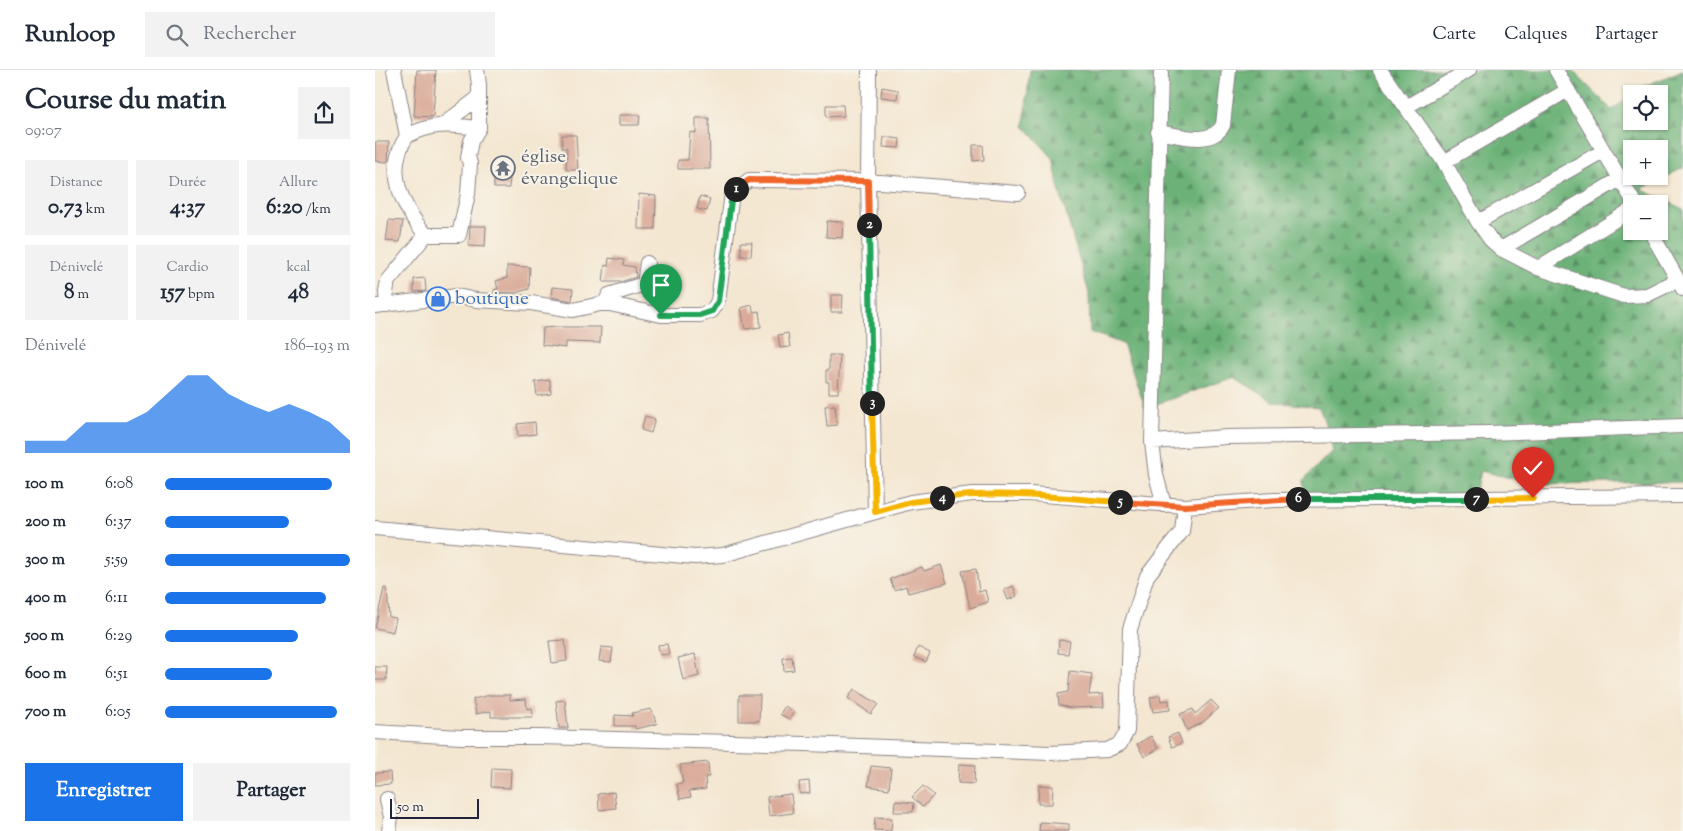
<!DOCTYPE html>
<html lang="fr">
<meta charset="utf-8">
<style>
body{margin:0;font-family:"Sorts Mill Goudy",serif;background:#f2f2f3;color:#1f2937;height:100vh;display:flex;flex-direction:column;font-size:19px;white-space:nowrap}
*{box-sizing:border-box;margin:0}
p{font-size:16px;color:#747a83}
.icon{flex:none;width:28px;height:28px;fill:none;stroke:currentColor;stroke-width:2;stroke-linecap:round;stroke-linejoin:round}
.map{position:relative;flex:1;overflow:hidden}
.side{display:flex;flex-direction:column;background:#fff;width:375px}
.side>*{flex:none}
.controls{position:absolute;left:1248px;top:15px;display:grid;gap:10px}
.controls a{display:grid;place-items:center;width:45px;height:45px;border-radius:0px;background:#fff;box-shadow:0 1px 4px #0004;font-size:25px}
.scale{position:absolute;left:15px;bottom:12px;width:89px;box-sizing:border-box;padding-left:5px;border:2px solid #22223b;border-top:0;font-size:14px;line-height:18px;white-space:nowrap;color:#22223b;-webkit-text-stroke:4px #f7f3e8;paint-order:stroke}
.pin{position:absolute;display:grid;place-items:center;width:42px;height:42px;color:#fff;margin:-51px -21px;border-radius:50% 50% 50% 0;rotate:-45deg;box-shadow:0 0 5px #0007}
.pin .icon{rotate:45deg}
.km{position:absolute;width:25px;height:25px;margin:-12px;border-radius:50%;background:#222;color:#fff;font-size:14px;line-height:25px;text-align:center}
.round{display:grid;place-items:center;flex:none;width:52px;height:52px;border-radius:0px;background:#f2f2f3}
.overview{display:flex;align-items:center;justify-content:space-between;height:85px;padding:0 25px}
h1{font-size:28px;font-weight:800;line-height:38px}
.stats{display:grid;grid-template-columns:repeat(3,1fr);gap:8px;height:85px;padding:5px 25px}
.stats div{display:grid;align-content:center;border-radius:0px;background:#f2f2f3;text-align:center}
.stats b{font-size:21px;font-weight:800}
.stats small{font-size:14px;font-weight:400}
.stats p{font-size:14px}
.chart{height:140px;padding:10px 25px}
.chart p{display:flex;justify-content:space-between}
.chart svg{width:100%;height:90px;margin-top:5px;fill:#1a73e8;opacity:.7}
.action{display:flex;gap:10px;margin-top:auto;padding:10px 25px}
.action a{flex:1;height:58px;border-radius:0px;background:#1a73e8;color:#fff;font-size:20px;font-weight:800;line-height:58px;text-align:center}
.action a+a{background:#f2f2f3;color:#1f2937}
ul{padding:0 25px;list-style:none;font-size:16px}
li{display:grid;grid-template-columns:80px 60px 1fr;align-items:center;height:38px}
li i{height:12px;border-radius:6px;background:#1a73e8}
header{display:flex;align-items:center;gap:30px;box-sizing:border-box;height:70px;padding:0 25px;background:#fff;border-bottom:1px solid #e0e1e3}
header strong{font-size:24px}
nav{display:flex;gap:28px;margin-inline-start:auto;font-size:18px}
.search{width:350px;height:45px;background:#f2f2f3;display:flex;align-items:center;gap:12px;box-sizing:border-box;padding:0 18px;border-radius:0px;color:#747a83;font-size:19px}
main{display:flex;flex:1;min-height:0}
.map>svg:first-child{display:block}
</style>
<header>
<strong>Runloop</strong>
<div class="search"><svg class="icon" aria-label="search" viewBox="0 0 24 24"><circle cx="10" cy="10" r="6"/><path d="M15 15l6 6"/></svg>Rechercher</div>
<nav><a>Carte</a><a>Calques</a><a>Partager</a></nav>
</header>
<main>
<section class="side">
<div class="overview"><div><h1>Course du matin</h1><p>09:07</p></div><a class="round"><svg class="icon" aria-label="share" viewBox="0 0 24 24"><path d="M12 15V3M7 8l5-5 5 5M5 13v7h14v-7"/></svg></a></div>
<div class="stats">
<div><p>Distance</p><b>0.73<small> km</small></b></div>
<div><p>Durée</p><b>4:37</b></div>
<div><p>Allure</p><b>6:20<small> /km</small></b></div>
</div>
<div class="stats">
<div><p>Dénivelé</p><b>8<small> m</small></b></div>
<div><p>Cardio</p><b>157<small> bpm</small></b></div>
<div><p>kcal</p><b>48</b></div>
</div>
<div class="chart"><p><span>Dénivelé</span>186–193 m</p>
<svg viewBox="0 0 160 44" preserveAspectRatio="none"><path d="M0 44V38L10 38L20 38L30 29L40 29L50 29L60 24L70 15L80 6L90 6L100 15L110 20L120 24L130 20L140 24L150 29L160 38V44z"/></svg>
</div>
<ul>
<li><b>100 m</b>6:08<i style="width:90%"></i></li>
<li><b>200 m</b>6:37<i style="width:67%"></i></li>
<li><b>300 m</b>5:59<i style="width:100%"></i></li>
<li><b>400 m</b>6:11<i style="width:87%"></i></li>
<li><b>500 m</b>6:29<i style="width:72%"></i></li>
<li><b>600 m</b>6:51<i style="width:58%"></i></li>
<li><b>700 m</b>6:05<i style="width:93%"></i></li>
</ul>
<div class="action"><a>Enregistrer</a><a>Partager</a></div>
</section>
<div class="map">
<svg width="1308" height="761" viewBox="0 0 1308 761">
<defs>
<pattern id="forest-firs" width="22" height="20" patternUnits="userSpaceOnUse" patternTransform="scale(1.25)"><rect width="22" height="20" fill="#6cb278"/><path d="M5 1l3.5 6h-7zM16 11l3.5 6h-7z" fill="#589064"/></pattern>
</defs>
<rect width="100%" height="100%" fill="#f7f3e8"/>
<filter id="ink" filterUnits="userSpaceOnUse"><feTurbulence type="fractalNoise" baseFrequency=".02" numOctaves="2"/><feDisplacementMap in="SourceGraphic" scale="10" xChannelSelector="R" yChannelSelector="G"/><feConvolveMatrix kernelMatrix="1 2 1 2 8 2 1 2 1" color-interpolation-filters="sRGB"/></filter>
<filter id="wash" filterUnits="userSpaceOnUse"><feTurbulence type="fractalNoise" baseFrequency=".0096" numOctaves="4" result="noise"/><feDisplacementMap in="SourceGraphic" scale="20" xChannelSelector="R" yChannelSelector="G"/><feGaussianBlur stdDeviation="1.12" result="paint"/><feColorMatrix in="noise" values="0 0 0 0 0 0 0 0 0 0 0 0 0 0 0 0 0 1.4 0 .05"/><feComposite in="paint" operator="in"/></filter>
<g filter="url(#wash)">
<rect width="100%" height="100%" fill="#f4e7d1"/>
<path fill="url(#forest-firs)" stroke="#476a5a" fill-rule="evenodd" d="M655 0H1197L1237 40 1256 26V51H1284V24H1259L1267 17 1308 0V98L1266 119 1308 139V412L1159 414 1106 401 1102 418 1082 427H930L929 410 957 381 953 361 944 337 899 332 859 307 770 338 748 274 715 262 714 223 684 119 678 88 649 56ZM1256 79H1284V106H1256ZM1256 134H1284V161H1256Z"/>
<g id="blocks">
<path fill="#daab9a" d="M42 0H61L58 47 39 46Z
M507 17 523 20 522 29 506 27Z
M451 35H468L469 46 451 47Z
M244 45H265L264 55H244Z
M321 48H334L335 99H303V90H313L315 62 321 63Z
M187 65H201L203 100H191L192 78H187Z
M509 67 525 69 524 78 508 77Z
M0 72H14L13 92 0 91Z
M598 75H608L609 90 598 91Z
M119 107H135L134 118H119Z
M264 124 281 126 280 159H263Z
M325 126 335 129 332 141 322 139Z
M14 150 28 151 25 172 11 171Z
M452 151 468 152 467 168 451 167Z
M95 156H111L110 177 94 176Z
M366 172H377L376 186H366Z
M234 188 249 190 248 195 260 197 261 207 245 212H228L230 195 233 196Z
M132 196 155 197 154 219 140 223 119 222V220L123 219 121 211 132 208Z
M50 208 51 221 39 222V209Z
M177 217 198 219 197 231 176 227Z
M456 225H468L467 242H456Z
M377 235 378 242 384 241 386 257 370 259 366 238Z
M182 257H226L225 273 191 272V278L167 275 168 258Z
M413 263 415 277 405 278 403 265Z
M454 285H465L463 323H454V312H451V300H454Z
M175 310 176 324 162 326 160 312Z
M460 335 462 355 452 356 450 336Z
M270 346 280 349 276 363 266 360Z
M160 352 161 364 143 366 142 354Z
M566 495 572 513 533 523 531 516 519 520 515 509 547 497 549 501Z
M601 499 604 522 610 520 613 532 595 538 587 501Z
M638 516 642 526 633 530 629 520Z
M9 518H12L14 547 21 548 18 562 0 558Z
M190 570 192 591 177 593 174 571Z
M684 570 695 571 693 584 683 583Z
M292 574 294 584 285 585 283 575Z
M226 577 238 578 236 592 224 591Z
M543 577 555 583 551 592 539 587Z
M320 584 324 606 308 610 303 588Z
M417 587 419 600 409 601 408 588Z
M0 597H12L11 610H0Z
M695 601 717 604 714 625 728 624 729 637 695 638 684 635 683 624 693 622Z
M479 619 503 634 496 644 473 628Z
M115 625H135V630L151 629 152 639 157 638 158 647H116V641L101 644 98 629Z
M364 625H385L384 651H364Z
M785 625 786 631 794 630 795 640 778 642 775 628Z
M190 630 193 658H184L181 631Z
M836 630 844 638 827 653 812 660 805 644 818 639 820 644Z
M410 636 419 642 414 649 405 644Z
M276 639 282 654 260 659V656H240V645L258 646 257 643Z
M803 663 807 673 797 677 793 667Z
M776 666 783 679 769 687 762 674Z
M333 692 334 707H330L331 719 314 721 316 727 305 729 302 714 308 713 305 695Z
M584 694 600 695 599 714 583 713Z
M496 696 516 698 514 719 493 716Z
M117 698 136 699 135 718 116 717Z
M15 702 16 714 0 715V703Z
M434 711 435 723 425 724 424 712Z
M664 715 678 716 677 734H663Z
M548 716 559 725 548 737 537 727Z
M239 722 241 738 224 740 223 724Z
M416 724 418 743 394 746 392 727Z
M520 731 539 733 538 742H519Z
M500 747 517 748 516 761 499 760Z
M665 752 694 754V761H664Z"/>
</g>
</g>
<g filter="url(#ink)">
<use href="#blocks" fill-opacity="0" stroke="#8b8486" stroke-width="1"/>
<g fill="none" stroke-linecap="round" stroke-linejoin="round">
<g stroke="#8b8486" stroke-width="16">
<path id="street" d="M19 0 32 66C59 52 75 55 104 58
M494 0 493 111 500 442
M786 0 777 372 781 405 789 435
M1005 0 1069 92 1103 152 1115 169 1126 179 1163 198 1249 226 1272 225 1303 210
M1181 0 1260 134
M1031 37 1094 0
M69 54 103 28
M783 62C803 65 837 77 848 55L854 0
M32 66C9 100 27 137 51 165H84L93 124 95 94 93 87 96 71 104 58V15L102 0
M1069 92 1193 20
M1103 152 1228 81
M1275 161 1308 219
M1126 179 1245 109
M1163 198 1256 140
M230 233 234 225 269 214 272 193
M12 235 11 222 13 211 51 165
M0 236 82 226 101 230 156 233 198 240 230 233 286 245H325L337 241 343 231 357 123 374 110 493 111 643 123
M777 372 852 367 1113 363 1308 356
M0 458 320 487 348 485 536 432 597 424H656L810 436
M0 662 86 667H164L430 674 675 683 732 680 745 674 752 661 755 559 772 506 807 461 810 436 899 430 1308 426
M12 729 16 747 14 761"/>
</g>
<use href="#street" stroke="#fff" stroke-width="14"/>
</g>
</g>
<g fill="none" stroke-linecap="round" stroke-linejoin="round" filter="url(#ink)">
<g stroke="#fff" stroke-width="10">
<path id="split-1" d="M286 245H325L337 241 343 231 357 123 361 119"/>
</g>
<g stroke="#fff" stroke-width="10">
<path id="split-2" d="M361 119 374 110 493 111 494 155"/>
</g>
<g stroke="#fff" stroke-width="10">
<path id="split-3" d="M494 155 497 333"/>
</g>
<g stroke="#fff" stroke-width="10">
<path id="split-4" d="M497 333 500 442 536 432 567 428"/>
</g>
<g stroke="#fff" stroke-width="10">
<path id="split-5" d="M567 428C627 420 685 428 745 432"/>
</g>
<g stroke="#fff" stroke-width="10">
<path id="split-6" d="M745 432 810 436 923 429"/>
</g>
<g stroke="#fff" stroke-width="10">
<path id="split-7" d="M923 429H1101"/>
</g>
<g stroke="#fff" stroke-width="10">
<path id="split-8" d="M1101 429 1158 428"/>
</g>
<use href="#split-1" stroke="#22a559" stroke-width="6"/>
<use href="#split-2" stroke="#f0652b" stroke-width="6"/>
<use href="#split-3" stroke="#22a559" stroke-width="6"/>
<use href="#split-4" stroke="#f5b400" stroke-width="6"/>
<use href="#split-5" stroke="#f5b400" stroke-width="6"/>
<use href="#split-6" stroke="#f0652b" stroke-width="6"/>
<use href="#split-7" stroke="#22a559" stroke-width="6"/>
<use href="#split-8" stroke="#f5b400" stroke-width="6"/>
</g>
<defs>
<g id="temple-ring" transform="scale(1.25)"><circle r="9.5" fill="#f7f3e8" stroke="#6b7280" stroke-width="1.5"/><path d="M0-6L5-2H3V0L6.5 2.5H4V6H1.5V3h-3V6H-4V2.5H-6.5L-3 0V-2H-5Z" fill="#6b7280"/></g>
<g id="shop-ring" transform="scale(1.25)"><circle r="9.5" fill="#f7f3e8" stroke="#3f7fe0" stroke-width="1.5"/><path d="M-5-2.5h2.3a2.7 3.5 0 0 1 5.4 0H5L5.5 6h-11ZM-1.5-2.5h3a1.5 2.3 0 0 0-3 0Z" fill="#3f7fe0"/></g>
</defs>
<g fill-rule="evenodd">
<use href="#temple-ring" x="128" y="98"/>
<use href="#shop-ring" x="63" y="229"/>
</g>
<g text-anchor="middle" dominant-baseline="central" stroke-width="4" stroke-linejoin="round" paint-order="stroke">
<g font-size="19" fill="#5b616d" stroke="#f7f3e8" text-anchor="start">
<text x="146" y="87">église<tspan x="146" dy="22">évangelique</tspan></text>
</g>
<g font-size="19" fill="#366cbe" stroke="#f7f3e8" text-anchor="start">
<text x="80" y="229">boutique</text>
</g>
</g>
</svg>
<div class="controls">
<a><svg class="icon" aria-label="locate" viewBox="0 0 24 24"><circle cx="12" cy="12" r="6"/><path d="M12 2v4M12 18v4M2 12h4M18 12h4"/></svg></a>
<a>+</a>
<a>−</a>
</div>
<div class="scale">50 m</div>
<div class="pin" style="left:286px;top:245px;background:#1e9e55"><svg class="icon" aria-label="arrive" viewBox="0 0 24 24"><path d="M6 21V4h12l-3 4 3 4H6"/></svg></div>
<div class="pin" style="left:1158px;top:428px;background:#d93025"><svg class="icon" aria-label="check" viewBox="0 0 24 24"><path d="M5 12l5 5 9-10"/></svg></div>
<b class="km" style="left:361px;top:119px">1</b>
<b class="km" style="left:494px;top:155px">2</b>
<b class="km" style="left:497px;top:333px">3</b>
<b class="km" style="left:567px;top:428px">4</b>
<b class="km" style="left:745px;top:432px">5</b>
<b class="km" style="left:923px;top:429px">6</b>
<b class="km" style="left:1101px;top:429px">7</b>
</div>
</main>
